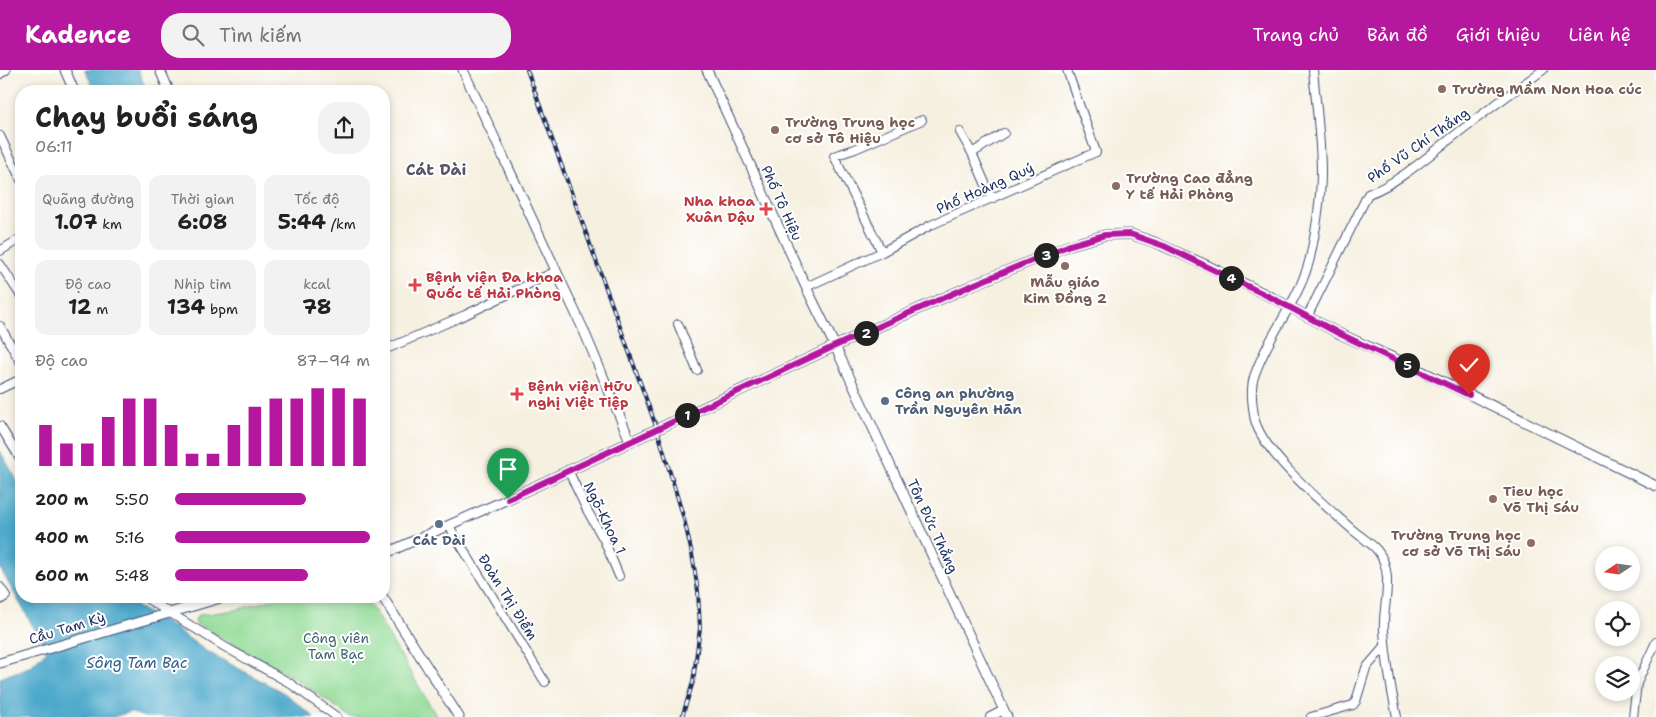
<!DOCTYPE html>
<html lang="vi">
<meta charset="utf-8">
<style>
body{margin:0;font-family:"Shantell Sans",sans-serif;background:#f2f2f2;color:#222;height:100vh;display:flex;flex-direction:column;font-size:19px;white-space:nowrap}
*{box-sizing:border-box;margin:0}
p{font-size:16px;color:#767676}
.icon{flex:none;width:28px;height:28px;fill:none;stroke:currentColor;stroke-width:2;stroke-linecap:round;stroke-linejoin:round}
.map{position:relative;flex:1;overflow:hidden}
.panel{position:absolute;left:15px;top:15px;width:375px;height:518px;display:flex;flex-direction:column;background:#fff;border-radius:20px;box-shadow:0 2px 8px #0003}
.panel>*{flex:none}
.needle{width:32px;rotate:257deg}
.fabs{position:absolute;left:1595px;top:476px;display:grid;gap:10px}
.fabs a{display:grid;place-items:center;width:45px;height:45px;border-radius:50%;background:#fff;box-shadow:0 2px 8px #0003;font-size:25px}
.pin{position:absolute;display:grid;place-items:center;width:42px;height:42px;color:#fff;margin:-51px -21px;border-radius:50% 50% 50% 0;rotate:-45deg;box-shadow:0 0 5px #0007}
.pin .icon{rotate:45deg}
.km{position:absolute;width:25px;height:25px;margin:-12px;border-radius:50%;background:#222;color:#fff;font-size:14px;line-height:25px;text-align:center}
.round{display:grid;place-items:center;flex:none;width:52px;height:52px;border-radius:20px;background:#f2f2f2}
.summary{display:flex;align-items:center;justify-content:space-between;height:85px;padding:0 20px}
h1{font-size:28px;font-weight:700;line-height:38px}
.metrics{display:grid;grid-template-columns:repeat(3,1fr);gap:8px;height:85px;padding:5px 20px}
.metrics div{display:grid;align-content:center;border-radius:12px;background:#f2f2f2;text-align:center}
.metrics b{font-size:21px;font-weight:700}
.metrics small{font-size:14px;font-weight:400}
.metrics p{font-size:14px}
.chart{height:140px;padding:10px 20px}
.chart p{display:flex;justify-content:space-between}
.chart svg{width:100%;height:90px;margin-top:5px;stroke:#b5179e;stroke-width:6}
ul{padding:0 20px;list-style:none;font-size:16px}
li{display:grid;grid-template-columns:80px 60px 1fr;align-items:center;height:38px}
li i{height:12px;border-radius:6px;background:#b5179e}
header{display:flex;align-items:center;gap:30px;box-sizing:border-box;height:70px;padding:0 25px;background:#b5179e;color:#fff}
header strong{font-size:24px}
nav{display:flex;gap:28px;margin-inline-start:auto;font-size:18px}
.search{width:350px;height:45px;background:#f2f2f2;display:flex;align-items:center;gap:12px;box-sizing:border-box;padding:0 18px;border-radius:20px;color:#767676;font-size:19px}
.map>svg:first-child{display:block}
</style>
<header>
<strong>Kadence</strong>
<div class="search"><svg class="icon" aria-label="search" viewBox="0 0 24 24"><circle cx="10" cy="10" r="6"/><path d="M15 15l6 6"/></svg>Tìm kiếm</div>
<nav><a>Trang chủ</a><a>Bản đồ</a><a>Giới thiệu</a><a>Liên hệ</a></nav>
</header>
<div class="map">
<svg width="1656" height="647" viewBox="0 0 1656 647">
<rect width="100%" height="100%" fill="#fff"/>
<filter id="ink" filterUnits="userSpaceOnUse"><feTurbulence type="fractalNoise" baseFrequency=".02" numOctaves="2"/><feDisplacementMap in="SourceGraphic" scale="10" xChannelSelector="R" yChannelSelector="G"/><feConvolveMatrix kernelMatrix="1 2 1 2 8 2 1 2 1" color-interpolation-filters="sRGB"/></filter>
<filter id="wash" filterUnits="userSpaceOnUse"><feTurbulence type="fractalNoise" baseFrequency=".0096" numOctaves="4" result="noise"/><feDisplacementMap in="SourceGraphic" scale="20" xChannelSelector="R" yChannelSelector="G"/><feGaussianBlur stdDeviation="1.12" result="paint"/><feColorMatrix in="noise" values="0 0 0 0 0 0 0 0 0 0 0 0 0 0 0 0 0 1.4 0 .05"/><feComposite in="paint" operator="in"/></filter>
<g filter="url(#wash)">
<rect width="100%" height="100%" fill="#f6f0e0"/>
<path fill="#93db96" stroke="#57857a" d="M284 526H365L437 647H350L301 612 197 554 195 550 198 545 236 540Z"/>
<path fill="#4da9cb" stroke="#346c94" d="M85 0H138L147 21H95Z
M0 381 21 417V526H124L139 538 173 557 206 581 284 623 314 647H144L130 642 113 647H0V608L29 597 47 581 0 498Z"/>
</g>
<g filter="url(#ink)">
<g fill="none" stroke-linecap="round" stroke-linejoin="round">
<g stroke="#3c4c72" stroke-width="10">
<path id="minor" d="M1313 0C1316 34 1321 68 1321 102 1321 130 1316 160 1310 188 1299 232 1269 263 1255 304 1250 317 1252 332 1254 345 1257 379 1328 438 1354 461 1361 467 1371 473 1377 480 1396 503 1382 536 1384 561 1386 590 1391 619 1397 647
M0 4 6 0
M960 62 972 83 992 129
M0 66 21 110
M972 83 1004 63
M0 181 21 168
M882 182 834 86 855 79 922 50
M0 194 21 226
M806 217 882 182 931 155 1096 82 1067 0
M1307 247 1368 124C1397 114 1429 85 1454 66 1483 43 1513 22 1543 0
M678 254 697 300
M0 256 21 293
M384 280 465 245 556 201
M0 319 21 309
M0 356 21 390
M568 400 587 440 604 470 619 506
M449 456 545 612
M0 517 6 526 0 530
M143 526 225 577 288 612 337 647
M990 647 1004 640
M1311 647 1353 635 1356 631 1366 598 1385 576
M1633 647 1637 613 1656 572"/>
</g>
<g stroke="#3c4c72" stroke-width="11">
<path id="major" d="M65 0 74 21
M160 0 169 21
M463 0 584 261 630 371
M707 0 806 217 835 276 1007 647
M384 484 508 429 835 276 970 216 1070 175 1105 165 1130 164 1154 172 1206 195 1273 228 1338 263 1407 294 1656 416
M382 526 459 647
M0 593 227 526"/>
</g>
<use href="#minor" stroke="#fff" stroke-width="8"/>
<use href="#major" stroke="#fff" stroke-width="9"/>
<g stroke="#1b2f5e" stroke-width="4">
<path id="rail" d="M527 0 657 359 684 449 692 484 698 521 700 558 693 612 682 647"/>
</g>
<use href="#rail" stroke="#fff" stroke-width="2" stroke-dasharray="5.5" stroke-linecap="butt"/>
</g>
</g>
<g fill="none" stroke-linecap="round" stroke-linejoin="round" filter="url(#ink)">
<g stroke="#fff" stroke-width="10">
<path id="route" d="M508 429 835 276 970 216 1070 175 1105 165 1130 164 1164 176 1272 228 1338 263 1469 325"/>
</g>
<use href="#route" stroke="#b5179e" stroke-width="6"/>
</g>
<g fill="#8d6e63" stroke="#fff" stroke-width="2">
<circle cx="1442" cy="19" r="5"/>
<circle cx="775" cy="60" r="5"/>
<circle cx="1116" cy="116" r="5"/>
<circle cx="1065" cy="196" r="5"/>
<circle cx="1493" cy="429" r="5"/>
<circle cx="1531" cy="473" r="5"/>
</g>
<g fill="#e0444e" stroke="#fff" stroke-width="2">
<path d="M763.5 131.5h5v5h5v5h-5v5h-5v-5h-5v-5h5z"/>
<path d="M412.5 207.5h5v5h5v5h-5v5h-5v-5h-5v-5h5z"/>
<path d="M514.5 316.5h5v5h5v5h-5v5h-5v-5h-5v-5h5z"/>
</g>
<g fill="#5c6f8a" stroke="#fff" stroke-width="2">
<circle cx="885" cy="331" r="5"/>
<circle cx="439" cy="454" r="5"/>
</g>
<g text-anchor="middle" dominant-baseline="central" stroke-width="4" stroke-linejoin="round" paint-order="stroke">
<g font-size="14" font-weight="bold" fill="#785e54" stroke="#fff" text-anchor="start">
<text x="1452" y="19">Trường Mầm Non Hoa cúc</text>
<text x="785" y="52">Trường Trung học<tspan x="785" dy="16">cơ sở Tô Hiệu</tspan></text>
<text x="1126" y="108">Trường Cao đẳng<tspan x="1126" dy="16">Y tế Hải Phòng</tspan></text>
<text x="1065" y="212" text-anchor="middle">Mẫu giáo<tspan x="1065" dy="16">Kim Đồng 2</tspan></text>
<text x="1503" y="421">Tieu học<tspan x="1503" dy="16">Võ Thị Sáu</tspan></text>
<text x="1521" y="465" text-anchor="end">Trường Trung học<tspan x="1521" dy="16">cơ sở Võ Thị Sáu</tspan></text>
</g>
<g font-size="14" fill="#1b2f5e" stroke="#fff">
<text transform="translate(1418 75) rotate(-35)">Phố Vũ Chí Thắng</text>
<text transform="translate(985 118) rotate(-24)">Phố Hoàng Quý</text>
<text transform="translate(782 133) rotate(66)">Phố Tô Hiệu</text>
<text transform="translate(605 448) rotate(64)">Ngõ-Khoa 1</text>
<text transform="translate(933 456) rotate(65)">Tôn Đức Thắng</text>
<text transform="translate(508 527) rotate(58)">Đoàn Thị Điểm</text>
<text transform="translate(67 558) rotate(-17)">Cầu Tam Kỳ</text>
</g>
<g font-size="14" font-weight="bold" fill="#be3a42" stroke="#fff" text-anchor="start">
<text x="755" y="131" text-anchor="end">Nha khoa<tspan x="755" dy="16">Xuân Dậu</tspan></text>
<text x="426" y="207">Bệnh viện Đa khoa<tspan x="426" dy="16">Quốc tế Hải Phòng</tspan></text>
<text x="528" y="316">Bệnh viện Hữu<tspan x="528" dy="16">nghị Việt Tiệp</tspan></text>
</g>
<g font-size="14" font-weight="bold" fill="#4e5e75" stroke="#fff" text-anchor="start">
<text x="895" y="323">Công an phường<tspan x="895" dy="16">Trần Nguyên Hãn</tspan></text>
<text x="439" y="470" text-anchor="middle">Cát Dài</text>
</g>
<g font-size="14" fill="#3f636f" stroke="#fff">
<text x="336" y="568">Công viên<tspan x="336" dy="16">Tam Bạc</tspan></text>
</g>
<g font-size="15" font-style="italic" fill="#2f608a" stroke="#fff">
<text x="137" y="593">Sông Tam Bạc</text>
</g>
<g font-size="16" font-weight="bold" fill="#565565" stroke="#fff">
<text x="436" y="99">Cát Dài</text>
</g>
</g>
</svg>
<div class="fabs">
<a><svg class="needle" viewBox="-14 -14 28 28"><path d="M0-13l5 13h-10z" fill="#e53935"/><path d="M0 13l5-13h-10z" fill="#767676"/></svg></a>
<a><svg class="icon" aria-label="locate" viewBox="0 0 24 24"><circle cx="12" cy="12" r="6"/><path d="M12 2v4M12 18v4M2 12h4M18 12h4"/></svg></a>
<a><svg class="icon" aria-label="layers" viewBox="0 0 24 24"><path d="M12 4l9 5-9 5-9-5zM3 14l9 5 9-5"/></svg></a>
</div>
<div class="pin" style="left:508px;top:429px;background:#1e9e55"><svg class="icon" aria-label="arrive" viewBox="0 0 24 24"><path d="M6 21V4h12l-3 4 3 4H6"/></svg></div>
<div class="pin" style="left:1469px;top:325px;background:#d93025"><svg class="icon" aria-label="check" viewBox="0 0 24 24"><path d="M5 12l5 5 9-10"/></svg></div>
<b class="km" style="left:687px;top:345px">1</b>
<b class="km" style="left:866px;top:263px">2</b>
<b class="km" style="left:1046px;top:185px">3</b>
<b class="km" style="left:1231px;top:208px">4</b>
<b class="km" style="left:1407px;top:295px">5</b>
<section class="panel">
<div class="summary"><div><h1>Chạy buổi sáng</h1><p>06:11</p></div><a class="round"><svg class="icon" aria-label="share" viewBox="0 0 24 24"><path d="M12 15V3M7 8l5-5 5 5M5 13v7h14v-7"/></svg></a></div>
<div class="metrics">
<div><p>Quãng đường</p><b>1.07<small> km</small></b></div>
<div><p>Thời gian</p><b>6:08</b></div>
<div><p>Tốc độ</p><b>5:44<small> /km</small></b></div>
</div>
<div class="metrics">
<div><p>Độ cao</p><b>12<small> m</small></b></div>
<div><p>Nhịp tim</p><b>134<small> bpm</small></b></div>
<div><p>kcal</p><b>78</b></div>
</div>
<div class="chart"><p><span>Độ cao</span>87–94 m</p>
<svg viewBox="0 0 160 44" preserveAspectRatio="none"><path d="M5 44V24M15 44V33M25 44V33M35 44V20M45 44V11M55 44V11M65 44V24M75 44V38M85 44V38M95 44V24M105 44V15M115 44V11M125 44V11M135 44V6M145 44V6M155 44V11"/></svg>
</div>
<ul>
<li><b>200 m</b>5:50<i style="width:67%"></i></li>
<li><b>400 m</b>5:16<i style="width:100%"></i></li>
<li><b>600 m</b>5:48<i style="width:68%"></i></li>
</ul>
</section>
</div>
